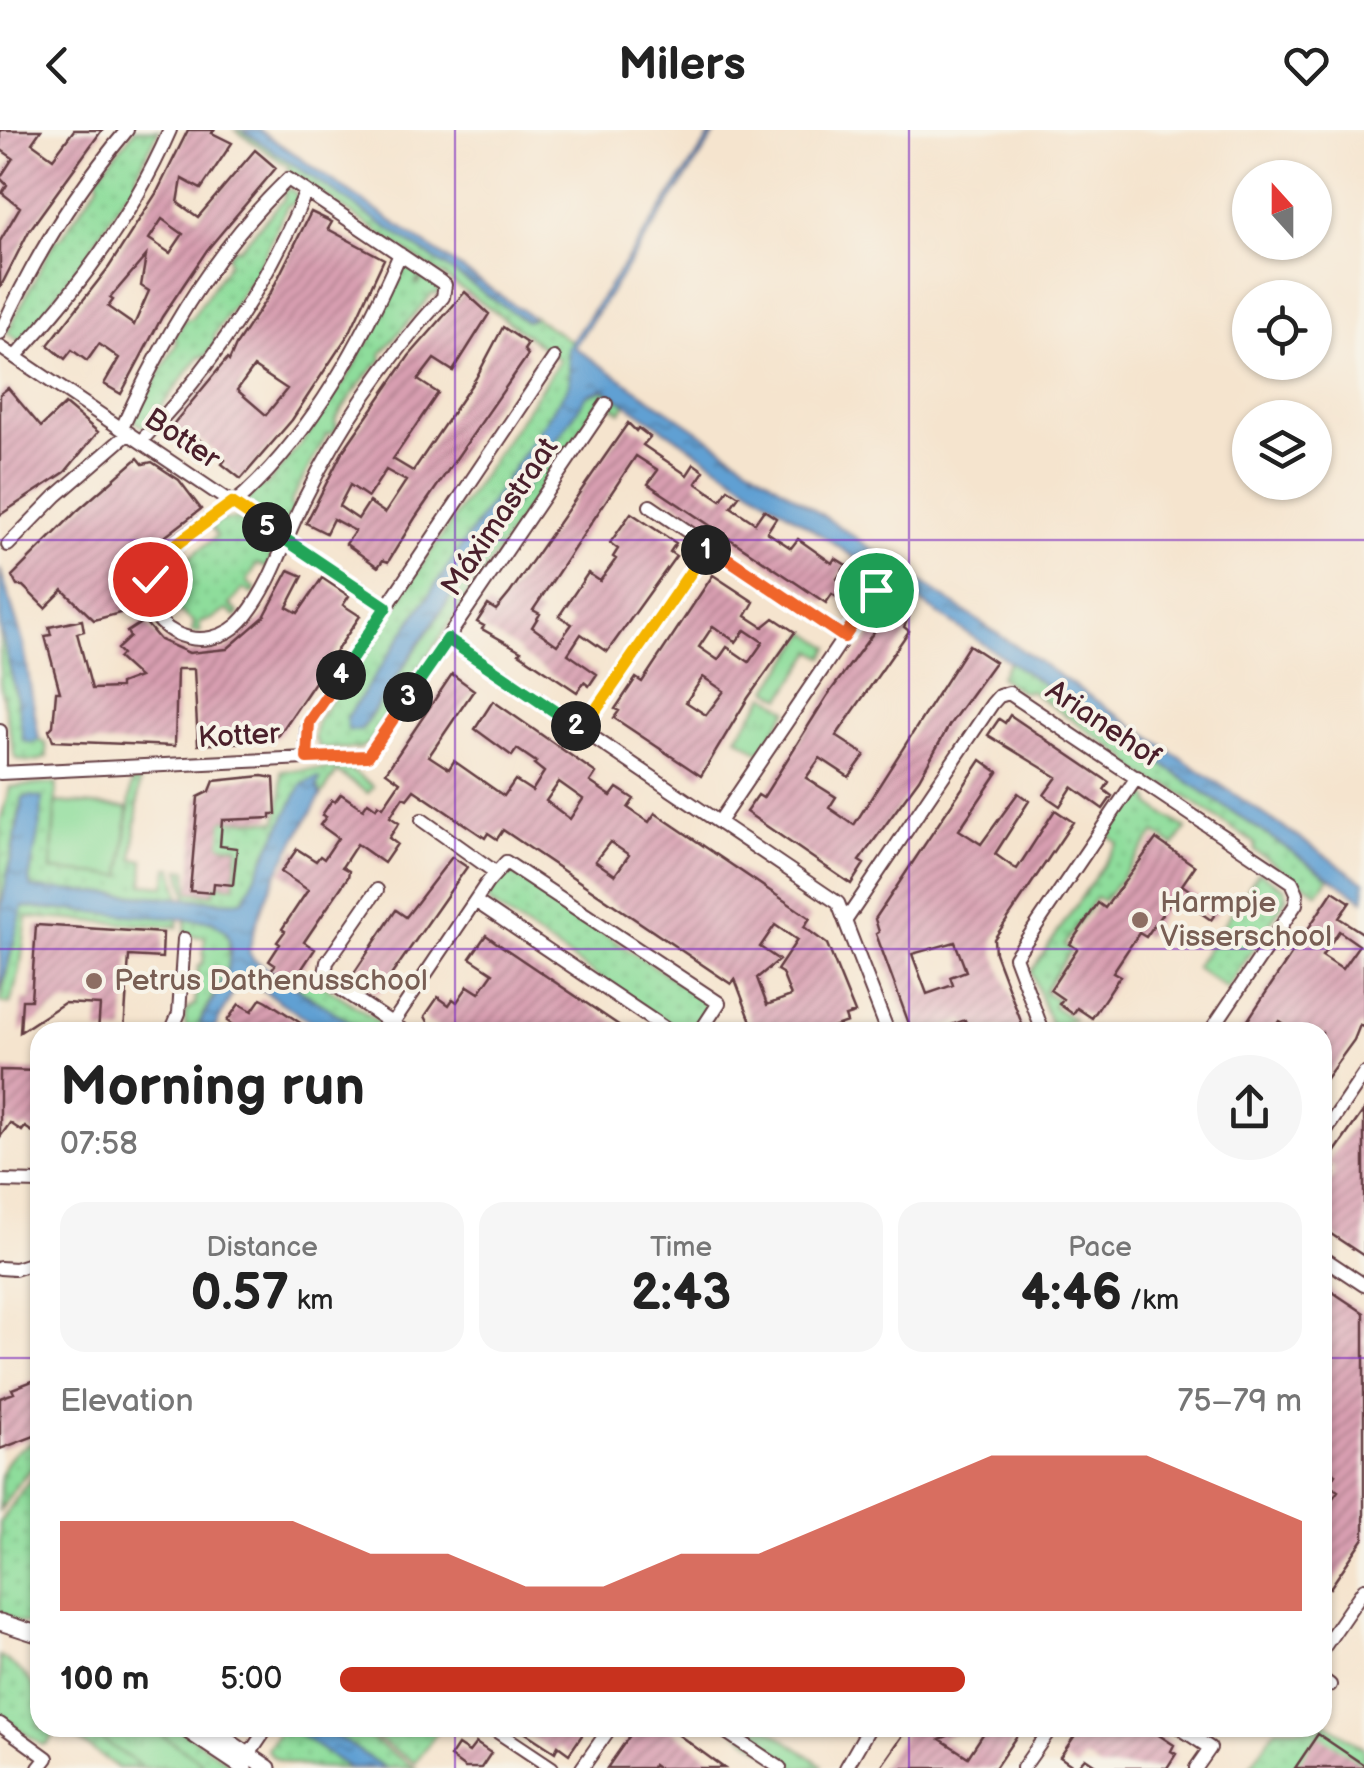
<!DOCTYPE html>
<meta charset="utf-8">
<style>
body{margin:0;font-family:"Balsamiq Sans",sans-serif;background:#f6f6f6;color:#222;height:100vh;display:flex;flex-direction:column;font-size:38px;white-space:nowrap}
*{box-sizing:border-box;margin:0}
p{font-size:32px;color:#767676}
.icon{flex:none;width:55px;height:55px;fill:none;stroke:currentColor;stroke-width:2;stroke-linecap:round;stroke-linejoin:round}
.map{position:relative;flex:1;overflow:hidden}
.sheet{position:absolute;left:30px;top:892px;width:1302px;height:715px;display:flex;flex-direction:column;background:#fff;border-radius:30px;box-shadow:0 2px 8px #0004}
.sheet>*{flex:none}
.needle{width:65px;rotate:339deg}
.buttons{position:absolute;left:1232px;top:30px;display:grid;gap:20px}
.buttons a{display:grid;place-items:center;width:100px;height:100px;border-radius:50%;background:#fff;box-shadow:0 2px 8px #0004;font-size:50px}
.pin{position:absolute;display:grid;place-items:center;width:85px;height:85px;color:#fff;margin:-42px;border:5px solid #fff;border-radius:50%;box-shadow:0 2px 10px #0007}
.km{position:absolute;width:50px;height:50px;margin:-25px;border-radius:50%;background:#222;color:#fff;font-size:28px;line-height:50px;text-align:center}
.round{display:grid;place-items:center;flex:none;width:105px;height:105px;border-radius:52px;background:#f6f6f6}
.headline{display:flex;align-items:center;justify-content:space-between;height:170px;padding:0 30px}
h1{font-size:55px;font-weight:700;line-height:75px}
.metrics{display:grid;grid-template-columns:repeat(3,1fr);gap:15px;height:170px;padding:10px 30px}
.metrics div{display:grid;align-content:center;border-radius:25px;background:#f6f6f6;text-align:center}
.metrics b{font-size:50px;font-weight:700}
.metrics small{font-size:28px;font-weight:400}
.metrics p{font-size:28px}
.chart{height:280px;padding:20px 30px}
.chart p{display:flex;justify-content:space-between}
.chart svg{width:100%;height:180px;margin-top:10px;fill:#c8321e;opacity:.7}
ul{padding:0 30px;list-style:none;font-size:32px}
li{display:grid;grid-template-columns:160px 120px 1fr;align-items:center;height:75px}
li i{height:25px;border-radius:12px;background:#c8321e}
header{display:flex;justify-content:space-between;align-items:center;height:130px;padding:0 30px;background:#fff;font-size:45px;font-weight:700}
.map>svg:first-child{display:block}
</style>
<header><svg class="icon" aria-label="back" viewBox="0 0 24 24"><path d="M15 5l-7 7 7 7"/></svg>Milers<svg class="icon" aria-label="heart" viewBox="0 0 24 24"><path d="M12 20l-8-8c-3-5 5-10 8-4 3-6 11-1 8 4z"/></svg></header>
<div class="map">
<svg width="1364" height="1638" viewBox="0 0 1364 1638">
<defs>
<pattern id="grass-dots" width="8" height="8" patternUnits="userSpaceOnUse" patternTransform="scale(2.5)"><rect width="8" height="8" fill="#8edd9b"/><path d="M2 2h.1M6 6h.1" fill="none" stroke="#7cbd86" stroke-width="1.8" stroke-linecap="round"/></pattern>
<pattern id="park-tufts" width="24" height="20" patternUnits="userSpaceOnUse" patternTransform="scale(2.5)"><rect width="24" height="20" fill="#8edd9b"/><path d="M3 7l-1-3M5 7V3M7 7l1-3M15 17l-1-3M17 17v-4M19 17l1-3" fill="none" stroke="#7cbd86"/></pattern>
<pattern id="water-ripples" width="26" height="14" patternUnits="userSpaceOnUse" patternTransform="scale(2.5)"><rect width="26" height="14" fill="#61a0d3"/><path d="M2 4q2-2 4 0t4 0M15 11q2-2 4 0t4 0" fill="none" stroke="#5282ab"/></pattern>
<pattern id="building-hatch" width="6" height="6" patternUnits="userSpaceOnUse" patternTransform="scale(2.5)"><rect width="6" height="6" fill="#d89fb1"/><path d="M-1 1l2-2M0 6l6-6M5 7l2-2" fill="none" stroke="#b18190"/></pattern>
</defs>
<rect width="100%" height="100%" fill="#f7f3e8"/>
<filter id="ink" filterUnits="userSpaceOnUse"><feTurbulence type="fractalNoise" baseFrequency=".01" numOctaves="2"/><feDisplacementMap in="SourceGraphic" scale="20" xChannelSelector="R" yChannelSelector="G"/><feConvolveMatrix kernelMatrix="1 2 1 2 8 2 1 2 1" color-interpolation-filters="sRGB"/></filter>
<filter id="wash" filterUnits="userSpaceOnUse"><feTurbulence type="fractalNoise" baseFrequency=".0048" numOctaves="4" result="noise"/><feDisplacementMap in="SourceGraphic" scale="40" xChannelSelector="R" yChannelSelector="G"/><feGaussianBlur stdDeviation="2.25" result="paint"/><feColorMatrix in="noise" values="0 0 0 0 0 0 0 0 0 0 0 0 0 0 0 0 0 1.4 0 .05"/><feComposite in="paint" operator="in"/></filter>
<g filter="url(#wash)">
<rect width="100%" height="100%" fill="#f5e4ce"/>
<path fill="url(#grass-dots)" stroke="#6c7e63" stroke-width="2.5" d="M135 0H159L136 45 138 51 133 61 126 63 91 118 93 124 86 133 79 135 21 212 7 203 55 110 61 108 99 53 98 46Z
M235 0H242L526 191 532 190 533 186 572 212 568 218 570 254 361 601 587 265 604 259 626 274 621 282 601 269 369 613 358 619 320 618 314 608 317 591 560 230 497 183 287 40 289 37Z
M290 58 298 66 295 73 287 76 260 134 261 140 257 148 250 150 214 206 215 213 206 226 199 227 145 298 133 290 177 213 175 206 185 190 192 188 229 133 228 126 234 119 240 118 284 69V61Z
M404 134 421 145 416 152 418 154 423 147 439 157 438 164H432L381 224 382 230C363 248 350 267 335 290L337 297 333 303 327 304 290 373 293 380 284 398 280 399 247 376 246 372 259 357 266 356 315 296 314 289C332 272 345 251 359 228L358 222 368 214 402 145 400 138Z
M238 389 269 411 270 420 274 421 267 438 257 434 247 452 256 459 253 464 243 459 230 475 239 483 236 487 227 480 210 490 200 492V503L192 502 194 492 175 479 166 486 158 468 169 466 172 444 162 438 166 433 175 439 217 406 211 397 219 391Z
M0 497 21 588 31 613 39 610 46 614 47 627C39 632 22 633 15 627L0 553Z
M1009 531 1329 747 1318 763 1255 721 1254 713 1167 654 1160 655 1131 637 1129 629 1030 561 1022 562 999 547Z
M347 638 373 656 368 663 337 642 321 666 317 655 320 650 302 654 244 769 233 772 187 768 180 739 187 740 189 762 214 764 215 755 234 756 238 717 219 715 222 690 277 691 282 662 281 641Z
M140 648 133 729 144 730 143 754 165 756 168 738H173L180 768 32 758 29 751 42 678 22 669 0 783V692L10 657 57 653 51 740 122 745 132 649Z
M1144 664 1150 668 1151 675 1186 699 1174 716 1155 703 1104 771 1096 767 1064 815 1071 820 1044 861 1057 870 1053 876 1074 890 1052 898 1031 842 1118 713 1109 706 1136 666Z
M507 740 702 868 707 881 694 900 680 902 492 775 487 767C489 756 497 745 507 740Z
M1259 742 1285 759 1287 767 1227 859 1195 837Z
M33 776 179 788 178 797 27 787 20 841 10 874 0 872 20 783 23 777Z
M186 789 216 792 229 806V834L199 893 217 902H195L185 895V882L195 874 198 837 203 832 205 807 185 805Z
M307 844 391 900 390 902H364L298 858Z
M40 1309V1331L22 1348 0 1380C0 1339 0 1325 40 1309Z
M40 1340V1365L35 1373 34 1393 40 1420V1496L20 1493 0 1483V1393L24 1357Z
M0 1526C33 1548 40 1557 40 1598H53L55 1602 48 1614 42 1615 0 1586Z
M1323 1591 1364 1619V1638H1249L1276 1598H1322Z
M62 1598H179L226 1631 228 1638H118Z
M281 1598H290L349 1638C326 1638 273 1638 267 1619Z
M324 1598H355L415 1638H385Z
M361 1598H379L392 1606 398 1598H440L415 1633Z
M738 1598H768L822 1635 820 1638H790L737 1602Z"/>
<path fill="url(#park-tufts)" stroke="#6c7e63" stroke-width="2.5" d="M808 502 830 517 824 527 813 521 782 568 769 559Z
M766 565 788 580 760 622 737 607Z
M151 1598 202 1632 198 1638H144L86 1599Z"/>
<path fill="#8edd9b" stroke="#6c7e63" stroke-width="2.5" d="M56 672 128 678 122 746 51 740Z"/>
<path fill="url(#water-ripples)" stroke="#56607f" stroke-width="2.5" d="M242 0H259L533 188 526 191Z
M714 0H718L574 217 1364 752V770L604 259 587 265 360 601 348 600 346 589 350 583 570 254 568 217Z
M0 439 23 512 39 610 31 613 23 610 18 572 0 497Z
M317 648 320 649 317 656 321 666C293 713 259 767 249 822L253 829 364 902H326L245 849 239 851 214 899 199 894C213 868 241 831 226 801L212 791 23 777 0 863V783L23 668 31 666 42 668 41 689 29 750 32 758 233 772 244 769 302 654Z
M290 1598H324L385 1638H349Z"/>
<g id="blocks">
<path fill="url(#building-hatch)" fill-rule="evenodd" d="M0 0H41L32 13 53 28 74 0H102L29 101 0 158V111L20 77 2 63 7 55 0 48 13 28 0 19Z
M188 0H214L212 3 232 13 201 59 182 49 178 73 198 87 255 20 276 38 207 120 162 187 121 264 104 254 119 228 99 214 87 231 72 220 65 229 48 215 109 137 157 62ZM162 89 183 104 170 123 149 109ZM146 126 141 156 149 161 134 195 108 177 113 170 110 168Z
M311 82 332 92 328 99 384 129 350 202 311 261 292 290 241 349 222 334 225 330 196 307 190 315 170 298 227 229 229 231 236 215 271 162ZM254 237 287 259 266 285 237 260Z
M465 162 489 184 453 241 434 229 418 250 438 263 393 329 413 341 476 248 503 197 528 214 524 220 528 225 415 388 388 432 383 430 378 437 346 414 355 401 333 389 326 403 306 393 343 321 409 226ZM386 340 406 351 385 383 369 372 358 389 339 376 350 355 368 367Z
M8 258 41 297 65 274 98 302 65 342 0 385V264Z
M628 293 636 301 638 298 650 307 643 315 687 345 694 334 704 341 696 353 706 360 721 370 728 359 739 366 731 377 755 393 764 380 776 388 767 402 791 418 798 409 832 433 835 428 846 435 837 449 849 457 840 469 832 464 826 473 648 354 658 340 636 326 533 480 540 484 532 497 557 515 572 494 559 486 588 443 600 451 616 429 613 427 618 419 610 413 631 383 676 413 670 422 676 426 607 522 581 504 568 524 597 544 589 556 584 552 577 562 519 523 521 521 482 499 484 496 477 492 488 475 496 480 510 463Z
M138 328 143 334 152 332 179 350 201 379 149 419 137 445 138 478 94 490 63 460 45 478 23 456H17L12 446 76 382Z
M289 440 303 446 287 477 298 483 322 448 349 466 343 475 360 486 279 605 269 611 198 615 194 539H177L175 616 53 611 49 600 53 596 56 562H60L45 506 51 505 49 497 82 490 84 501 77 503 92 559 120 558V554L139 547 118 528 122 524 117 519 130 507 127 502 144 491 160 510 189 523 227 519 264 487Z
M713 445 754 472 746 486 763 497 774 488 795 502 748 568 701 646 614 588 619 581 615 579 636 548 642 552ZM713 496 736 512 745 500 763 512 749 532 727 517 718 530 699 517ZM703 547 724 561 706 585 686 572Z
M901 469 913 478 904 497 909 501 836 606 865 625 849 647 820 628 806 648 836 667 829 678 838 684 854 695 969 515 995 532 950 594 919 649 859 731 864 734 851 754 746 682 758 665 763 668 827 566 893 476 895 478Z
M452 544 474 560 429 626 449 639 454 631 504 666 515 650 532 661 544 642 534 634 536 632 517 619 512 626 475 599 493 571 596 643 590 652 611 666 617 658 634 669 628 678 649 692 655 683 810 788 804 797 827 814 855 883 845 886 847 892 818 902H755L735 849 731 854 503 700 497 709 488 703 485 708 414 660 407 669 403 667 390 687 399 693 389 708 397 714 384 733 357 714 342 737 349 741 348 747 304 812 315 819 295 849 286 842 282 847 271 840 275 835 269 831 280 814 277 812 285 801 282 799 308 760 281 742 297 719 316 731 320 726 324 729 338 708 320 695 326 687 322 685 332 670 335 672 341 664 363 679 368 672 376 678 378 674 383 677 400 652 386 642ZM559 652 583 669 570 689 546 671ZM610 712 629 725 615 745 595 731ZM775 795 797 810 777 840 782 843 791 866 767 875 757 848 779 830 760 817Z
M1010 585 1109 652 1104 660 1112 666 1103 679 1072 657 1060 676 1044 665 1057 647 988 605 999 589 1005 593Z
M981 630 998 642 959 700 981 714 1018 663 1029 671 995 724 1013 737 1017 739 1055 680 1073 692 994 809 995 823 1025 902H1003L1002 899 970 902 965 890 940 899 941 902H912L876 804 879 802 875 789ZM955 812 966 841 950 847 953 855 927 864 912 824Z
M262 646 274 648 276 684H271V688L222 690 220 716 237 718 233 755 214 753 213 763 190 761 198 667 210 661 214 651Z
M1156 709 1195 736 1182 755 1218 780 1211 790 1175 765 1146 807 1139 803 1113 842 1120 846 1092 888 1077 878 1073 884 1059 874 1063 869 1050 860 1077 819 1070 814 1098 773 1105 778Z
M452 727 467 737 378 864 352 846 396 780 406 787Z
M1333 761 1350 772 1339 788 1364 804V898L1360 895 1354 910 1322 954V902H1295L1279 891 1271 902H1240ZM1339 801 1359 815 1342 839 1322 826Z
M36 795 163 803 162 828 129 826 124 902H98L100 875 64 873 20 902 22 870H31Z
M486 805 497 813 629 902H445L428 892 425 886 438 867 449 875 453 869 457 872 468 856 479 863 493 843 470 828Z
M261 868 267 871 314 902H229L234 896 227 891 239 874 252 881Z
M0 940 40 941V1007L25 997 22 1001 10 993 0 1007Z
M1364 980V1126L1322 1098V1063L1335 1044 1332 1042 1335 1038 1327 1033Z
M1322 1155 1364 1183V1408L1330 1458 1322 1453V1383L1338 1361 1329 1355 1336 1344 1322 1336Z
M40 1248V1304L0 1319V1268L14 1263 12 1259Z
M518 1598H587L569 1624 558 1616 555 1622Z
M635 1598H669L724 1638H657L653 1635 652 1638H607Z
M908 1598H966L940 1609 968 1627 987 1598H1022L995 1638H880Z
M1080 1598H1148L1174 1615 1171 1621 1176 1624 1167 1638H1100L1085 1628 1076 1638 1060 1627Z
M1318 1604 1364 1635V1638H1295Z
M476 1613 491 1623 481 1638H465L450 1627 458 1615 469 1622Z"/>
</g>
</g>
<g filter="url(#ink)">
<use href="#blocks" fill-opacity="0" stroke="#643d43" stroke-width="2.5"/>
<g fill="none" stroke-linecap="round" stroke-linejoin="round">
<g stroke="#643d43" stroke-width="16">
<path id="minor" d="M0 203C33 129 75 62 127 0
M0 217 386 477
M15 227C78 160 133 85 170 0
M122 298C163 207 215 119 288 49L441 152 445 155 443 167C388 228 342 292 306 366 285 406 274 451 245 487 206 534 131 499 153 441 165 408 220 387 245 364 314 300 363 209 400 124
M141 311C211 239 267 154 306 61
M650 376 844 507
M8 415 56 366 129 303
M448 509 838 773 888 902
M582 600 709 416
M0 601V634
M307 628V599L311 589 554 228
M0 643 368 625 606 274
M422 690 495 742
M719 692 876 460
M377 760 327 832 325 845 330 852 405 902
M475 771 670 902
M846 790 992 574 999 566 1009 563 1292 752 1297 763 1296 774 1210 902
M392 894 487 753 506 732 719 873 700 902
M171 902 179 883 184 809
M1043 902 1015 827 1137 647
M1322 1006 1364 944
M0 1051 40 1052
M40 1098 36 1114 40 1124
M1322 1127 1364 1155
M0 1138 15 1139 40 1131
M1322 1520 1364 1459
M1322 1549 1330 1555
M0 1594 47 1628 39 1638
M492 1598 552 1638
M720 1598 780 1638
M1180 1598 1210 1618 1196 1638
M244 1632 267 1598
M582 1638 610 1598
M846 1638 869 1598
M1023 1638 1051 1598"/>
</g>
<g stroke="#643d43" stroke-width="19">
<path id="tertiary" d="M0 1492 40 1505
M184 1598 244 1638
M208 1598 268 1638"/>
</g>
<use href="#minor" stroke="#fff" stroke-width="12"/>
<use href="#tertiary" stroke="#fff" stroke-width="15"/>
</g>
</g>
<g fill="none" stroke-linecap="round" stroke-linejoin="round" filter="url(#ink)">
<g stroke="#fff" stroke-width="20">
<path id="split-1" d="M706 420 709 416 844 507 876 460"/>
</g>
<g stroke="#fff" stroke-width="20">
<path id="split-2" d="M576 596 582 600 706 420"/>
</g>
<g stroke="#fff" stroke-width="20">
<path id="split-3" d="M408 567 448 509 576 596"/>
</g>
<g stroke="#fff" stroke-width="20">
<path id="split-4" d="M341 545 309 592 307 628 368 626 408 567"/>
</g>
<g stroke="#fff" stroke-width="20">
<path id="split-5" d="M267 397 386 477 341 545"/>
</g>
<g stroke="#fff" stroke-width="20">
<path id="split-6" d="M150 449 163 424 232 373 267 397"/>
</g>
<use href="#split-1" stroke="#f0652b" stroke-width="12"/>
<use href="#split-2" stroke="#f5b400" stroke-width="12"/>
<use href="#split-3" stroke="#22a559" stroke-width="12"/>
<use href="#split-4" stroke="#f0652b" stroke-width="12"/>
<use href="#split-5" stroke="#22a559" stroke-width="12"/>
<use href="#split-6" stroke="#f5b400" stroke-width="12"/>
</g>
<path fill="none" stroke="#7b2cbf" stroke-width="2.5" stroke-opacity="0.55" d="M455 0V902M909 0V902M0 410H1364M0 819H1364M0 1228H40M1322 1228H1364M455 1598V1638M909 1598V1638"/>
<g fill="#8d6e63" stroke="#f7f3e8" stroke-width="4">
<circle cx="1140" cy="790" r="10"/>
<circle cx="94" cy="851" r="10"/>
</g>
<g text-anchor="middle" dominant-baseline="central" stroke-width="8" stroke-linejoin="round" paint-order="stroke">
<g font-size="30" fill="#4a1f2b" stroke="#f7f3e8">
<text transform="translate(182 309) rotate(34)">Botter</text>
<text transform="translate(500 387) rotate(-56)">Máximastraat</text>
<text transform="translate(1103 594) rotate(34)">Arianehof</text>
<text transform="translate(239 606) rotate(-3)">Kotter</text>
</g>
<g font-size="30" fill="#785e54" stroke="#f7f3e8" text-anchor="start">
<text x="1160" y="773">Harmpje<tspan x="1160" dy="34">Visserschool</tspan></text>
<text x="114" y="851">Petrus Dathenusschool</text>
</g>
</g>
</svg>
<div class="buttons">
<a><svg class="needle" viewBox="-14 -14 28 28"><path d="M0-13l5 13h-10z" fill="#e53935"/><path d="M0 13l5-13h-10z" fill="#767676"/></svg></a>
<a><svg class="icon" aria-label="locate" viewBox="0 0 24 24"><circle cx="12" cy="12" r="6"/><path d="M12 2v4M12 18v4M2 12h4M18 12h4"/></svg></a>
<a><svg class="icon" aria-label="layers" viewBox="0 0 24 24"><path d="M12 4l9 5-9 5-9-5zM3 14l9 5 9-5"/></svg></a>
</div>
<div class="pin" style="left:876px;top:460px;background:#1e9e55"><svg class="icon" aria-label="arrive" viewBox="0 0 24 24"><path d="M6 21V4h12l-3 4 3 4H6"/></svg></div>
<div class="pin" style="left:150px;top:449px;background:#d93025"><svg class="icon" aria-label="check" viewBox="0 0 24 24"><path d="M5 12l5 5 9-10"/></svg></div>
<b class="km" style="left:706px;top:420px">1</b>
<b class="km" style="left:576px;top:596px">2</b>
<b class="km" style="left:408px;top:567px">3</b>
<b class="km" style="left:341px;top:545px">4</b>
<b class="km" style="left:267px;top:397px">5</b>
<section class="sheet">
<div class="headline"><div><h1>Morning run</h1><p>07:58</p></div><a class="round"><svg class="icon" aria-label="share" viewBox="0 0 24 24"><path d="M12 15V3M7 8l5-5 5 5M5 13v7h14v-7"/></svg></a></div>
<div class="metrics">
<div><p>Distance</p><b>0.57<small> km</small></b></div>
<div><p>Time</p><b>2:43</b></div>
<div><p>Pace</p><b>4:46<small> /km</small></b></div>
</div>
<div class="chart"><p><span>Elevation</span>75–79 m</p>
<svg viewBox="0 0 160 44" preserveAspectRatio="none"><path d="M0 44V22L10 22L20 22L30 22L40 30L50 30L60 38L70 38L80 30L90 30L100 22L110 14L120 6L130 6L140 6L150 14L160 22V44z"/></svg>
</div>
<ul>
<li><b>100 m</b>5:00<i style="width:65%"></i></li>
</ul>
</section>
</div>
